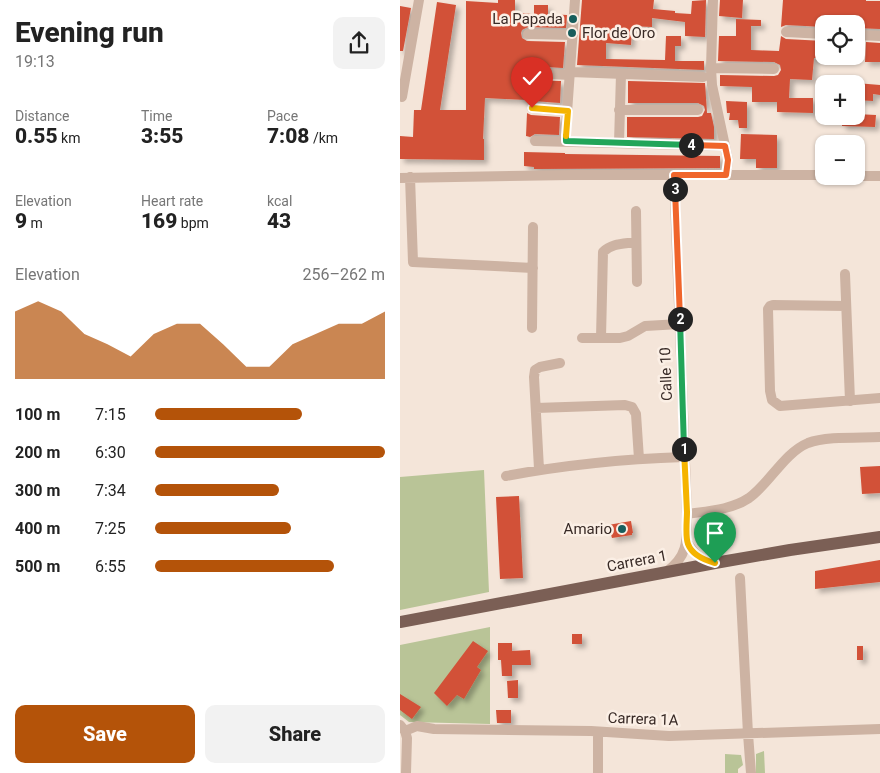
<!DOCTYPE html>
<meta charset="utf-8">
<style>
body{margin:0;font-family:Roboto,sans-serif;background:#f2f2f2;color:#222;height:100vh;display:flex;flex-direction:column;font-size:19px;white-space:nowrap}
*{box-sizing:border-box;margin:0}
p{font-size:16px;color:#767676}
.icon{flex:none;width:28px;height:28px;fill:none;stroke:currentColor;stroke-width:2;stroke-linecap:round;stroke-linejoin:round}
.map{position:relative;flex:1;overflow:hidden}
.drawer{display:flex;flex-direction:column;background:#fff;width:400px}
.drawer>*{flex:none}
.buttons{position:absolute;left:415px;top:15px;display:grid;gap:10px}
.buttons a{display:grid;place-items:center;width:50px;height:50px;border-radius:10px;background:#fff;box-shadow:0 1px 4px #0004;font-size:25px}
.pin{position:absolute;display:grid;place-items:center;width:42px;height:42px;color:#fff;margin:-51px -21px;border-radius:50% 50% 50% 0;rotate:-45deg;box-shadow:0 0 5px #0007}
.pin .icon{rotate:45deg}
.km{position:absolute;width:25px;height:25px;margin:-12px;border-radius:50%;background:#222;color:#fff;font-size:14px;line-height:25px;text-align:center}
.round{display:grid;place-items:center;flex:none;width:52px;height:52px;border-radius:10px;background:#f2f2f2}
.headline{display:flex;align-items:center;justify-content:space-between;height:85px;padding:0 15px}
h1{font-size:28px;font-weight:800;line-height:38px}
.figures{display:grid;grid-template-columns:repeat(3,1fr);gap:8px;height:85px;padding:5px 15px}
.figures div{display:grid;align-content:center}
.figures b{font-size:21px;font-weight:800}
.figures small{font-size:14px;font-weight:400}
.figures p{font-size:14px}
.chart{height:140px;padding:10px 15px}
.chart p{display:flex;justify-content:space-between}
.chart svg{width:100%;height:90px;margin-top:5px;fill:#b45309;opacity:.7}
.button{display:flex;gap:10px;margin-top:auto;padding:10px 15px}
.button a{flex:1;height:58px;border-radius:10px;background:#b45309;color:#fff;font-size:20px;font-weight:800;line-height:58px;text-align:center}
.button a+a{background:#f2f2f2;color:#222}
ul{padding:0 15px;list-style:none;font-size:16px}
li{display:grid;grid-template-columns:80px 60px 1fr;align-items:center;height:38px}
li i{height:12px;border-radius:6px;background:#b45309}
main{display:flex;flex:1;min-height:0}
.map>svg:first-child{display:block}
</style>
<main>
<section class="drawer">
<div class="headline"><div><h1>Evening run</h1><p>19:13</p></div><a class="round"><svg class="icon" aria-label="share" viewBox="0 0 24 24"><path d="M12 15V3M7 8l5-5 5 5M5 13v7h14v-7"/></svg></a></div>
<div class="figures">
<div><p>Distance</p><b>0.55<small> km</small></b></div>
<div><p>Time</p><b>3:55</b></div>
<div><p>Pace</p><b>7:08<small> /km</small></b></div>
</div>
<div class="figures">
<div><p>Elevation</p><b>9<small> m</small></b></div>
<div><p>Heart rate</p><b>169<small> bpm</small></b></div>
<div><p>kcal</p><b>43</b></div>
</div>
<div class="chart"><p><span>Elevation</span>256–262 m</p>
<svg viewBox="0 0 160 44" preserveAspectRatio="none"><path d="M0 44V11L10 6L20 11L30 22L40 27L50 33L60 22L70 17L80 17L90 27L100 38L110 38L120 27L130 22L140 17L150 17L160 11V44z"/></svg>
</div>
<ul>
<li><b>100 m</b>7:15<i style="width:64%"></i></li>
<li><b>200 m</b>6:30<i style="width:100%"></i></li>
<li><b>300 m</b>7:34<i style="width:54%"></i></li>
<li><b>400 m</b>7:25<i style="width:59%"></i></li>
<li><b>500 m</b>6:55<i style="width:78%"></i></li>
</ul>
<div class="button"><a>Save</a><a>Share</a></div>
</section>
<div class="map">
<svg width="480" height="773" viewBox="0 0 480 773">
<defs>
<filter id="shadow"><feDropShadow dx="4" dy="4" stdDeviation="2.5" flood-color="#0004"/></filter>
</defs>
<rect width="100%" height="100%" fill="#f4e5d9"/>
<path fill="#b9c497" d="M84 470 89 592 0 610V477Z
M90 627V724L9 722 0 715V645Z
M364 751 365 773H356V754Z
M325 754 341 755 343 765 338 769V773H325Z"/>
<path fill="#d25138" filter="url(#shadow)" d="M98 0H115V13L134 14V5H148V14L167 15 166 28 128 27 122 30 121 33 122 38 127 41 165 42 163 68 130 66 125 69 123 72 124 77 129 80 161 81 160 103 133 101 127 103V100L85 98 83 139H84V160L0 159V136L13 137 14 110H21L37 2 56 5 40 110H66V1L98 3Z
M182 0H254L253 9 275 11V13L291 14 292 1 306 0 305 37 285 36V22L252 18V27L232 26 231 45 206 43V59L265 60 266 36H281V46H275V61H304V70L177 65Z
M320 0H343L342 18 319 16Z
M383 0H466V1H480V29L456 28V24H424V27L386 25 381 27Z
M0 6 11 8 3 51H0Z
M336 19 361 20V26H351V50L379 51 381 36 386 39 424 41V58H414L412 80 390 79 389 98H413V113L377 112V102H352V87L320 86V75L374 76 378 75 381 70 380 65 374 62 318 61 319 36H336Z
M466 42 480 43V62H465Z
M228 81 305 83 307 113H311L314 127V139L227 137V117H298L302 116 305 110 304 106 298 103H228Z
M456 83 480 85V95L473 94V101L456 100Z
M326 101 347 102V128H339L338 120H329L330 113H327Z
M127 113 131 115 160 117 159 135 135 134 130 137 126 136Z
M456 114 476 115 475 127 442 126V116H456Z
M341 134 377 135V168H356V159H340Z
M124 152 165 153V154L320 156V168L134 169V167L124 166Z
M480 466V493L462 494 460 467Z
M119 496 123 578 100 579 96 497Z
M231 521 233 533H232V535L212 538 208 525Z
M480 560V582L415 589V571Z
M172 634H182V644H172Z
M73 641 88 651 77 667 81 670 64 699 57 695 47 706 34 693Z
M98 643H112V651L130 650 131 665H112V676H102L101 660H98Z
M457 646H463V660H457Z
M118 680V698H108L107 681Z
M0 694 21 707 12 719 0 710Z
M96 710H111V723H97Z"/>
<g fill="none" stroke-linecap="round" stroke-linejoin="round">
<path stroke="#cdb3a3" stroke-width="10" d="M313 0 311 68 312 85 328 160 326 175
M386 32 424 34
M128 34 173 35
M456 35 480 36
M311 68 374 69
M171 72 303 77
M130 73 170 75
M2 97 19 0
M132 108 168 111
M219 110H298
M135 141 325 146
M165 141 175 0
M219 143 221 74
M456 176H480
M10 177 13 262 133 268
M0 178 172 175H424
M236 211 237 282
M445 274 450 401
M446 306 373 305 370 306 368 309 370 391 372 400 380 406 480 398
M132 328 133 227
M182 338H220L228 336 245 326 280 324
M201 338 203 252C212 243 224 244 236 242
M136 408 225 405 232 407 236 414 239 459
M139 469 134 377 135 370 140 367 160 363
M106 476C164 465 225 459 284 457
M287 514C308 511 331 510 349 498 370 483 384 453 408 443 426 436 460 438 480 437
M287 542C294 554 301 560 314 563
M266 572C289 556 287 539 287 514L274 175
M340 578 348 734 351 773
M0 725 5 731 7 738 6 773
M5 731 17 726 34 729 191 731 269 736 480 729
M198 773V732"/>
<path stroke="#7b5f55" stroke-width="12" d="M0 622 315 563 390 550 480 537"/>
</g>
<g fill="none" stroke-linecap="round" stroke-linejoin="round">
<g stroke="#fff" stroke-width="10">
<path id="split-1" d="M284 449C285 470 286 491 287 512 287 521 285 536 288 544 292 555 304 560 315 563"/>
</g>
<g stroke="#fff" stroke-width="10">
<path id="split-2" d="M280 319 284 449"/>
</g>
<g stroke="#fff" stroke-width="10">
<path id="split-3" d="M275 189 280 319"/>
</g>
<g stroke="#fff" stroke-width="10">
<path id="split-4" d="M275 189 274 175H326L328 160 325 146 291 145"/>
</g>
<g stroke="#fff" stroke-width="10">
<path id="split-5" d="M166 136V141L291 145"/>
</g>
<g stroke="#fff" stroke-width="10">
<path id="split-6" d="M132 108 168 111 166 136"/>
</g>
<use href="#split-1" stroke="#f5b400" stroke-width="6"/>
<use href="#split-2" stroke="#22a559" stroke-width="6"/>
<use href="#split-3" stroke="#f0652b" stroke-width="6"/>
<use href="#split-4" stroke="#f0652b" stroke-width="6"/>
<use href="#split-5" stroke="#22a559" stroke-width="6"/>
<use href="#split-6" stroke="#f5b400" stroke-width="6"/>
</g>
<g fill="#175d5c" stroke="#fbefe5" stroke-width="2">
<circle cx="173" cy="19" r="5"/>
<circle cx="172" cy="33" r="5"/>
<circle cx="222" cy="529" r="5"/>
</g>
<g text-anchor="middle" dominant-baseline="central" stroke-width="5" stroke-linejoin="round" paint-order="stroke">
<g font-size="15" fill="#382a26" stroke="#fbefe5" text-anchor="end">
<text x="163" y="19">La Papada</text>
<text x="182" y="33" text-anchor="start">Flor de Oro</text>
<text x="212" y="529">Amario</text>
</g>
<g font-size="15" fill="#382a26" stroke="#fbefe5">
<text transform="translate(266 374) rotate(-92)">Calle 10</text>
<text transform="translate(237 561) rotate(-11)">Carrera 1</text>
<text transform="translate(243 719) rotate(2)">Carrera 1A</text>
</g>
</g>
</svg>
<div class="buttons">
<a><svg class="icon" aria-label="locate" viewBox="0 0 24 24"><circle cx="12" cy="12" r="6"/><path d="M12 2v4M12 18v4M2 12h4M18 12h4"/></svg></a>
<a>+</a>
<a>−</a>
</div>
<div class="pin" style="left:315px;top:563px;background:#1e9e55"><svg class="icon" aria-label="arrive" viewBox="0 0 24 24"><path d="M6 21V4h12l-3 4 3 4H6"/></svg></div>
<div class="pin" style="left:132px;top:108px;background:#d93025"><svg class="icon" aria-label="check" viewBox="0 0 24 24"><path d="M5 12l5 5 9-10"/></svg></div>
<b class="km" style="left:284px;top:449px">1</b>
<b class="km" style="left:280px;top:319px">2</b>
<b class="km" style="left:275px;top:189px">3</b>
<b class="km" style="left:291px;top:145px">4</b>
</div>
</main>
